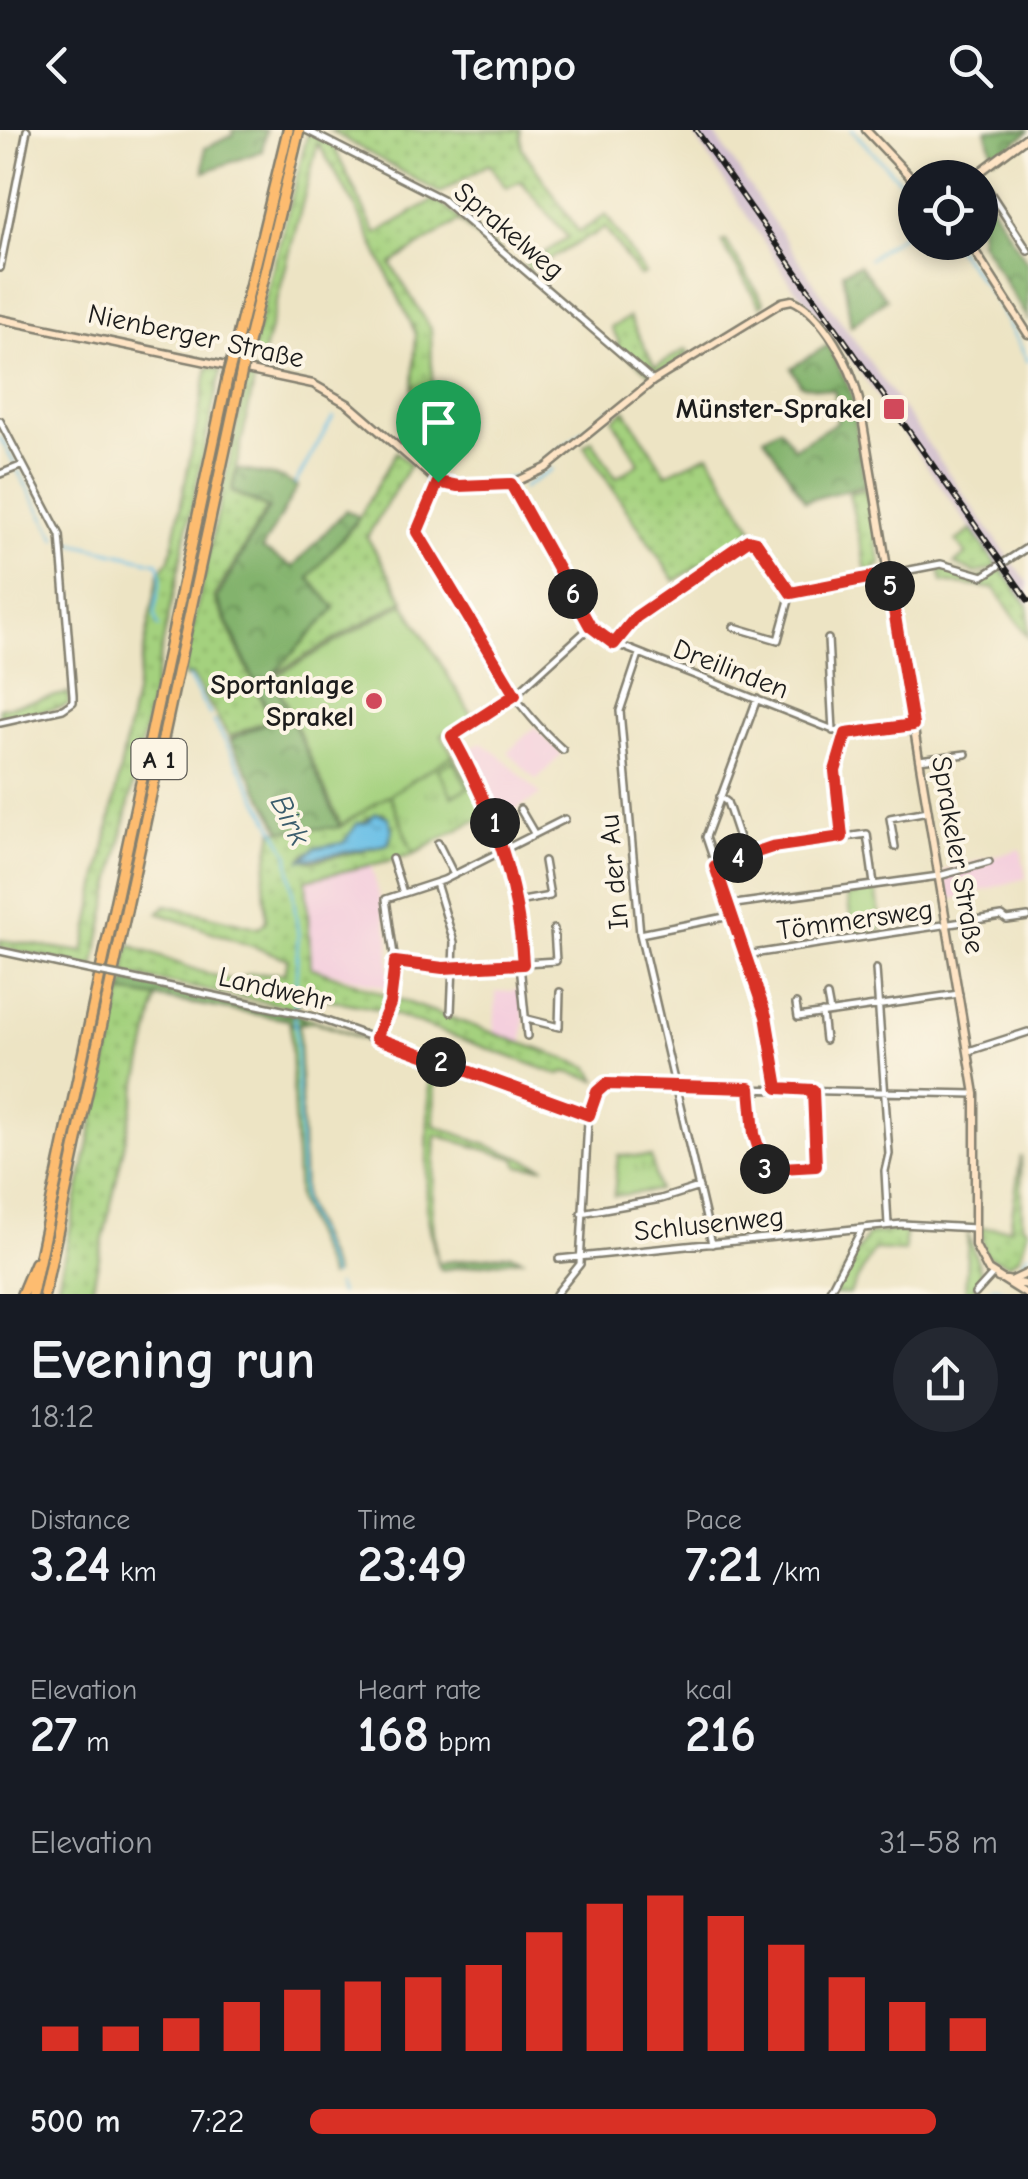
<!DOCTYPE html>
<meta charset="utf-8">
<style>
body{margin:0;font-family:"Comic Neue",sans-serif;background:#242831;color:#f1f3f6;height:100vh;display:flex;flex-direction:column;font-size:38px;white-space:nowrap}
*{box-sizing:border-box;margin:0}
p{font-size:32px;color:#9ea1a6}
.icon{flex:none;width:55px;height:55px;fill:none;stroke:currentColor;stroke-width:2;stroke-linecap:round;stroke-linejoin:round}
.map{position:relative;height:1164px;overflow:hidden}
.drawer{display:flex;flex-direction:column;background:#171b24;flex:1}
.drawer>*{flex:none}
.buttons{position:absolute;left:898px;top:30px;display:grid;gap:20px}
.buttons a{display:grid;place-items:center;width:100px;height:100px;border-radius:50%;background:#171b24;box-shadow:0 5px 15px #0003;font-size:50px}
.pin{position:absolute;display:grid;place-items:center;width:85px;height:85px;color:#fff;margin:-102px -42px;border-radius:50% 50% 50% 0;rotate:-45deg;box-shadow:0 0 10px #0007}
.pin .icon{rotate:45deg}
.km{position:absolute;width:50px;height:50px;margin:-25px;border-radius:50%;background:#222;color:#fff;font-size:28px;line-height:50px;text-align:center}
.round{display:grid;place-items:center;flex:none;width:105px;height:105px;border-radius:52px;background:#242831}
.summary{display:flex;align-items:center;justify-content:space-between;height:170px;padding:0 30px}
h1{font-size:55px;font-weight:700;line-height:75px}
.stats{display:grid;grid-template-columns:repeat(3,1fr);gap:15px;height:170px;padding:10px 30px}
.stats div{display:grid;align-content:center}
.stats b{font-size:50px;font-weight:700}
.stats small{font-size:28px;font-weight:400}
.stats p{font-size:28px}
.chart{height:280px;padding:20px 30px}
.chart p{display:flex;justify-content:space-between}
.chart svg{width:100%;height:180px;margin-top:10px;stroke:#d93025;stroke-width:6}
ul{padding:0 30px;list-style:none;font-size:32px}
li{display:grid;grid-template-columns:160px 120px 1fr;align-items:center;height:75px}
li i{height:25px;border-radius:12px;background:#d93025}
header{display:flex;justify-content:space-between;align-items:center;height:130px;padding:0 30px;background:#171b24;font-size:45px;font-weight:700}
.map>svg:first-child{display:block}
</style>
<header><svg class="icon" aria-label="back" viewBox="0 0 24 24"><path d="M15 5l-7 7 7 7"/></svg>Tempo<svg class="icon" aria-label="search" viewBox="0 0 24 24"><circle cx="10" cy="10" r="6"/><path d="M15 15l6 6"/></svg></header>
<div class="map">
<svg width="1028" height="1164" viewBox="0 0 1028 1164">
<defs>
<pattern id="grass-dots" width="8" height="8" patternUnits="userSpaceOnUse" patternTransform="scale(2.5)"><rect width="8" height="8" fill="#a4d17e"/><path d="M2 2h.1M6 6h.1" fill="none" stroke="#8db36c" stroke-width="1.8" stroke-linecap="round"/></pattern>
<pattern id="forest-crowns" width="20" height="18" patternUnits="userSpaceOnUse" patternTransform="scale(2.5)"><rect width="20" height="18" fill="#83b36d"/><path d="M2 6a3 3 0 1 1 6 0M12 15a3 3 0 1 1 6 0" fill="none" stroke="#6a9159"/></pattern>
<pattern id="park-tufts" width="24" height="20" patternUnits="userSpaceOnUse" patternTransform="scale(2.5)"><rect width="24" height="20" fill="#a4d17e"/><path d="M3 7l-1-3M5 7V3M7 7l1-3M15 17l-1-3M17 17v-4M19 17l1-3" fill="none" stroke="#8db36c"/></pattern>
<pattern id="water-ripples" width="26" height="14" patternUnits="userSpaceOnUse" patternTransform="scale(2.5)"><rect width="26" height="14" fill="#69bfe6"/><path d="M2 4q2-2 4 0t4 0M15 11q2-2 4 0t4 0" fill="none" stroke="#5aa4c5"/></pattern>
</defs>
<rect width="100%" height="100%" fill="#fcf5e5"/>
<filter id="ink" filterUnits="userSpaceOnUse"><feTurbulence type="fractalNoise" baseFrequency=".01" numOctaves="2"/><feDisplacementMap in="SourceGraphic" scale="20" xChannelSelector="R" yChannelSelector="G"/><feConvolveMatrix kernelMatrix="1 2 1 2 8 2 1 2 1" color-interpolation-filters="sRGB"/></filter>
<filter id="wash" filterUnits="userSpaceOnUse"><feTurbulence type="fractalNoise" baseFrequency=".0048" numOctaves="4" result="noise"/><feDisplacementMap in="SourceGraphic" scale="40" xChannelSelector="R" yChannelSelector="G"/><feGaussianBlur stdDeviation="2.25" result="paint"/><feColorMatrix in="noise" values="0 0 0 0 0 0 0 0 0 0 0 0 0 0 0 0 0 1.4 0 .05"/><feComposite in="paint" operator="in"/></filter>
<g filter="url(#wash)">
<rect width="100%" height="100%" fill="#ede4c4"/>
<path fill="#f4cfdd" d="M411 283 424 296 416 309 408 305 401 315 394 309Z
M534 597 562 624 536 650 508 622Z
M481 612 502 627 541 665 498 690 465 622Z
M1021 719 1026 748 949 770 943 741Z
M371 734 389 807V858L312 837 306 750Z
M522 860 524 888 523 913 494 902 496 862Z"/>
<path fill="#d0bdcd" d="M691 0H712L823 166 1009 428 998 437 839 212 792 155Z
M1013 433 1028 452V476L1002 440Z"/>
<path fill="url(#grass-dots)" stroke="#60764d" stroke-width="2.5" fill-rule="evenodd" d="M329 0H520L522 18 579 102 606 85 645 144 639 146 605 98 530 140 524 135 568 108 521 51 506 58 489 34 440 63Z
M308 3 332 13 376 104 435 69 501 122 497 125 459 91 391 134 431 199 433 282 439 297 434 305 411 283 416 204 356 78 318 13 261 233 249 232Z
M726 111 764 173 760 176 721 112Z
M629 187 655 237 686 219 689 224 654 247 616 216 619 212 611 198Z
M208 237 221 240 94 838 0 817V810L84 822 159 443 170 429Z
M249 241 256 242 231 362 267 378 214 467 270 589 229 607 192 545 185 547 184 536Z
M625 280 666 344 709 324 753 399 675 451 584 316 592 310 616 348 639 333 613 289Z
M396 322 410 335 367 407 404 470 272 545 334 479 308 448 356 393Z
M866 359 881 434 867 444 849 363Z
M972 400 998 437 976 443 954 434 966 424 956 411Z
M939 437 977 449 1002 440 1028 476V507L995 459 942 452Z
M69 563V574L63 577 0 589V578Z
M389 662 409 714 436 712 413 725 306 750 311 837 389 866 383 880 306 865 295 878 125 844 129 815C165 828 199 843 236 851L249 844 284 843 288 829 158 783 166 775 259 798 266 791 264 750 273 701 340 697ZM384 683 392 696 390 712 385 716 313 731 301 729C313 712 334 722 346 710 357 699 366 683 384 683Z
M122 862 157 868 91 1164H56Z
M395 868 580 934 589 937 597 950 567 942 560 945 390 883Z
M299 885 551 974 435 935 434 995 545 1037 519 1036 516 1029 436 1005 432 1080 437 1133 426 1079 429 933 313 891 305 893Z
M299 894 304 1071 334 1144 329 1147 298 1071 290 895Z
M1021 1026 1022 1094 1028 1099 1020 1126 1009 1134 985 1125 980 1098H1010Z
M905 1099V1122L874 1120 849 1164H831L868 1105Z
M968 1104 982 1145 970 1164H965Z"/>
<path fill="url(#forest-crowns)" stroke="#506844" stroke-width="2.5" d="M232 0H266L262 21 204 42 205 18 233 5Z
M986 0H1028V2L994 28Z
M980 57 1028 134V190L980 111Z
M859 135 887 169 851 196 843 142Z
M828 215 851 262 865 355 805 371 764 307 780 298 794 318 837 292 835 261 801 255 791 238Z
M237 339 283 348 297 357 262 419 293 437 346 380 359 387 309 448 335 478 272 545 340 697 282 701 230 610 272 590 217 468 269 378 232 361Z
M126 851 299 885 305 893 290 895 289 890 122 862Z
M510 1124 522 1129 441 1140 437 1133Z"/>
<path fill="url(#park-tufts)" stroke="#60764d" stroke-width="2.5" d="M453 625 488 684 413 723 389 662Z
M876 758 882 799 854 807 847 766Z
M618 1025 651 1027 658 1060 614 1066Z"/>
<path fill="#a4d17e" stroke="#60764d" stroke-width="2.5" d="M404 473 473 587 442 605 453 625 341 695 274 547Z
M453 631 468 658 452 666 438 639Z"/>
<path fill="url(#water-ripples)" stroke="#426e81" stroke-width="2.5" d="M376 683 388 687 392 700 388 714 302 730 315 718 343 713 358 693H366Z"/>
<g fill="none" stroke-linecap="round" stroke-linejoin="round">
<path stroke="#69bfe6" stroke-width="2.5" d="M852 0 915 67
M952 112 996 171 1028 231
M869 129 915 95
M0 307 14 333
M535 340 613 278
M18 341 56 408
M496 351 519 347
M295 354 333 287
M523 358 552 339
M64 411 158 433C168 454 147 476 159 497
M188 546 210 585
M214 591 288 723 298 804 295 877
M295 887 302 1072 332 1146
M1023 1133 1028 1123
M336 1155 340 1164
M982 1164 995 1157 1011 1164"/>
</g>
</g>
<g filter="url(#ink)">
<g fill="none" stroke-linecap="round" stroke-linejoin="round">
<g stroke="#848070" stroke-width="10">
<path id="street" d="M306 0 442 69 653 251
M978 44 1028 121
M0 138 27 0
M0 291 60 405 73 565V572L63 579 0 593
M0 344 23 335
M438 352 416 394 418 405C461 479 498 562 563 620
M511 354 591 496 604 509 846 605 913 595
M734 497 778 510 791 463
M828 509 833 601
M614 514 635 487 747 410 755 411 791 463 941 434 983 446 1028 417
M639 524 620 581 640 804 712 1114
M757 569 706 707 766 885 778 958
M919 630 966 624
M720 667 727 672 745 726
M520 679 534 703
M842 707 835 641 846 605
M438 713 454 745
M895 717 890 688 928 681
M392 729 403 763
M715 736 772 717 867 704 874 754
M436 753 454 812 451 882
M517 772 550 766 544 731
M728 775 939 746 989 732
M640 804 730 786
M0 821 88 840
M746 825 1002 786 1007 790 1028 787
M395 832 386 769 444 750 565 689
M876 839 889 1024 885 1041 888 1095
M129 848 315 887 589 985
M827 866 830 882
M796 874 798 887 959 864
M822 883 825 910
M527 889 559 897 560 862
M527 906 511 743 489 677 452 604 515 565 591 496
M377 908 390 874 395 832 449 838 556 831 554 799
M969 921 1028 902
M750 958 754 1004 768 1040 816 1036 813 959
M581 1083 661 1069 699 1057
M559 1129 902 1094 975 1098
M556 1164 580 1134 588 991 602 956 975 964
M828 1164 862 1099
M975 1164 993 1144"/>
</g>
<g stroke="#848070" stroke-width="11">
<path id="secondary" d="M866 0 915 52
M972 48 1028 6
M969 112 1028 204
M0 189 313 254 348 274 438 352 458 356 511 354 546 338 653 251 782 172 792 170C823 183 852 237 859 270L975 964V1115L988 1140 1026 1164
M998 1148 1028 1155
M1013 1150 1028 1143"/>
</g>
<g stroke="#848070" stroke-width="14">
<path id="highway" d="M234 223 288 0
M245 226 299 0
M22 1164 35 1133
M32 1164 227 249
M44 1164 239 254"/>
</g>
<use href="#street" stroke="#fff" stroke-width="5"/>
<use href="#secondary" stroke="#fee4c5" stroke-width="6"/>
<use href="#highway" stroke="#fdbc6f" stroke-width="9"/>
<g stroke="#1c1c1c" stroke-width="6">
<path id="rail" d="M696 0 1028 470"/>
</g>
<use href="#rail" stroke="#fcf5e5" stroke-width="2.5" stroke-dasharray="8" stroke-linecap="butt"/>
<g stroke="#848070" stroke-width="10" stroke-linecap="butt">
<path id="street-bridge" d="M88 840 129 848"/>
</g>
<g stroke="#848070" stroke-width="14" stroke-linecap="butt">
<path id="highway-bridge" d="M227 249 234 223
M239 254 245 226"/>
</g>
<use href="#street-bridge" stroke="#fff" stroke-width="5"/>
<use href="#highway-bridge" stroke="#fdbc6f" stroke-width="9"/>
</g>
</g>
<g fill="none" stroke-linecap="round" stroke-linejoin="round" filter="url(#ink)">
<g stroke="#fff" stroke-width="20">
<path id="route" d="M438 352 458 356 511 354 590 496 614 514 636 487 748 410 756 412 791 463 888 444 913 595 846 604 835 641 842 707 772 717 715 736 766 886 778 958 813 960 816 1036 765 1039 754 1004 750 958 606 954 597 962 589 985 376 908 390 874 395 832 443 838 523 834C518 749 492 678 452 606L515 565 417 402Z"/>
</g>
<use href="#route" stroke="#d93025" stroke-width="12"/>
</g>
<g fill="#d1495b" stroke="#fcf5e5" stroke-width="4">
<rect x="882" y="267" width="24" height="24" rx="5"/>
<circle cx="374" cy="571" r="10"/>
</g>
<g text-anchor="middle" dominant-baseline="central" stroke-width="8" stroke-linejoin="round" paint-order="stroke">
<rect fill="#fcf5e5" stroke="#5f5d58" stroke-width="2.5" x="131.5" y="609" width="55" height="40" rx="8"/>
<g font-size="25" font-weight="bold" fill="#1c1c1c">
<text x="159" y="629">A 1</text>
</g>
<g font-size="28" fill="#1c1c1c" stroke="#fcf5e5">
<text transform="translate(509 101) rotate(40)">Sprakelweg</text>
<text transform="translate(196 206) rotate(12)">Nienberger Straße</text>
<text transform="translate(731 539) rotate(21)">Dreilinden</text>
<text transform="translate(958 725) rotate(80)">Sprakeler Straße</text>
<text transform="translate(614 742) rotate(-95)">In der Au</text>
<text transform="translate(855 790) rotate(-8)">Tömmersweg</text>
<text transform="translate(275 859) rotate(13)">Landwehr</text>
<text transform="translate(709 1094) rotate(-6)">Schlusenweg</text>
</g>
<g font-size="28" font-weight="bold" fill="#1c1c1c" stroke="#fcf5e5" text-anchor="end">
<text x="872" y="279">Münster-Sprakel</text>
<text x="354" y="555">Sportanlage<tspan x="354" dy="32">Sprakel</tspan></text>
</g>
<g font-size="30" font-style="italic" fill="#3b5d6d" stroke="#fcf5e5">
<text transform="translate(290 690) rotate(64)">Birk</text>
</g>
</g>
</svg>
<div class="buttons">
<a><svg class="icon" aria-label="locate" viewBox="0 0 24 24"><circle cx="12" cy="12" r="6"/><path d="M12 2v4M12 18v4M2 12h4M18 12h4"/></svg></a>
</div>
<div class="pin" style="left:438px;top:352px;background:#1e9e55"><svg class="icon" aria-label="arrive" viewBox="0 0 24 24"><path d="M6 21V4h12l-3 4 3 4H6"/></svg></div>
<b class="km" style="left:495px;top:693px">1</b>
<b class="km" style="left:441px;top:932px">2</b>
<b class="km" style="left:765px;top:1039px">3</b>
<b class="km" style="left:738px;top:728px">4</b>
<b class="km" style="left:890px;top:456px">5</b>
<b class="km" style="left:573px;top:464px">6</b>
</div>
<section class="drawer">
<div class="summary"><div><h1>Evening run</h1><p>18:12</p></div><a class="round"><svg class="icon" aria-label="share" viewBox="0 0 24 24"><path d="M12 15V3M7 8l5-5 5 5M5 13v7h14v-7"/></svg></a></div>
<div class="stats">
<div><p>Distance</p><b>3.24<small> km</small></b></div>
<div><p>Time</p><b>23:49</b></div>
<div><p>Pace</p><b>7:21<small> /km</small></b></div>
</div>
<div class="stats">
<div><p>Elevation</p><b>27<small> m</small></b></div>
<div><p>Heart rate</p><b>168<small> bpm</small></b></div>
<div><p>kcal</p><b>216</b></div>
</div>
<div class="chart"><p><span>Elevation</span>31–58 m</p>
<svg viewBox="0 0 160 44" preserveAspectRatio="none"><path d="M5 44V38M15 44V38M25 44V36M35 44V32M45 44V29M55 44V27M65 44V26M75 44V23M85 44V15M95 44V8M105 44V6M115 44V11M125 44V18M135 44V26M145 44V32M155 44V36"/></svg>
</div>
<ul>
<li><b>500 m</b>7:22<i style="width:91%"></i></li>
</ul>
</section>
